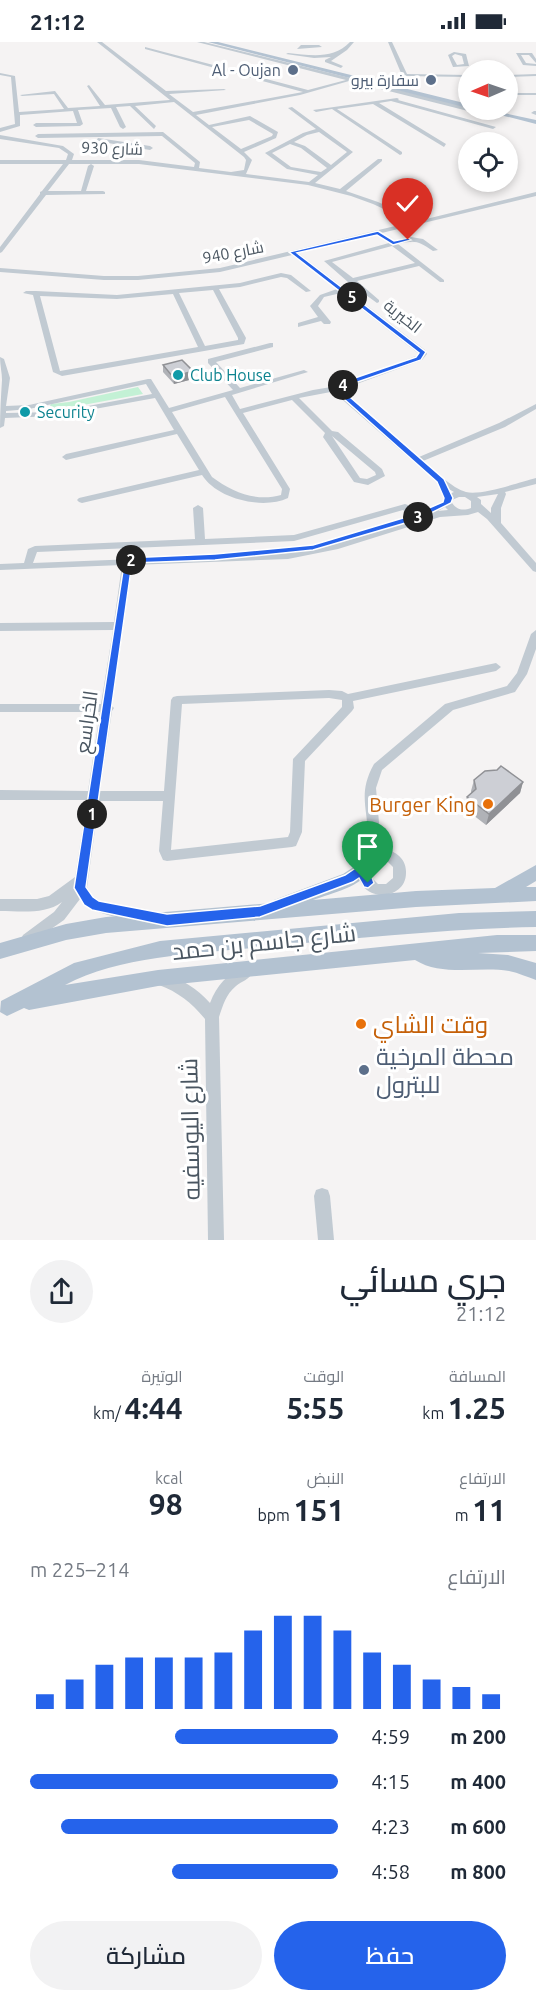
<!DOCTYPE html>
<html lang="ar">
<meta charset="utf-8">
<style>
body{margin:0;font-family:Ubuntu,Cairo,sans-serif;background:#f2f2f3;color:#1f2937;direction:rtl;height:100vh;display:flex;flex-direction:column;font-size:22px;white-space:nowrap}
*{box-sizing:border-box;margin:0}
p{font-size:20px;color:#747a83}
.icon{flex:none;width:33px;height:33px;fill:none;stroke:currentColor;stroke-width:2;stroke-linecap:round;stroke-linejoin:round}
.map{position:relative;height:1198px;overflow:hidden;direction:ltr}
.drawer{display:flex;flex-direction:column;background:#fff;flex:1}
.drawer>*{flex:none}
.needle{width:39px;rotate:268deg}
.tools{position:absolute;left:458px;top:18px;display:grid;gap:12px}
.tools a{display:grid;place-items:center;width:60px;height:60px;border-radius:50%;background:#fff;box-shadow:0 3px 9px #0003;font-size:30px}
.pin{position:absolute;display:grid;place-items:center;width:51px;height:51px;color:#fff;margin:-62px -26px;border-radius:50% 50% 50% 0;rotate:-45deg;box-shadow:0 0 6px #0007}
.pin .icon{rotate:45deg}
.km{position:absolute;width:30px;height:30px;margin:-15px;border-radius:50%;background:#222;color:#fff;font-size:16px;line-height:30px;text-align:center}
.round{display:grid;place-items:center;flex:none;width:63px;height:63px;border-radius:32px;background:#f2f2f3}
.headline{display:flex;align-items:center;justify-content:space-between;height:102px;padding:0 30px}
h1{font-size:33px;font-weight:600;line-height:45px}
.figures{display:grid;grid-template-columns:repeat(3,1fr);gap:9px;height:102px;padding:6px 30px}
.figures div{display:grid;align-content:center}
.figures b{font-size:30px;font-weight:600}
.figures small{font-size:16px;font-weight:400}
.figures p{font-size:16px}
.chart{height:168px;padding:12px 30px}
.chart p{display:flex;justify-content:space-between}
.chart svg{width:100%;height:108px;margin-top:6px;stroke:#2563eb;stroke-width:6}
.cta{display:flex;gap:12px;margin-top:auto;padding:12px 30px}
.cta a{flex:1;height:69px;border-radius:36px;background:#2563eb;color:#fff;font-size:24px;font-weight:600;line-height:69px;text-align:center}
.cta a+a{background:#f2f2f3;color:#1f2937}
ul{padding:0 30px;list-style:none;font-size:20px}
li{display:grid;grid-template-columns:96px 72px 1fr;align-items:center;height:45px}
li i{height:15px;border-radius:8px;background:#2563eb}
.status{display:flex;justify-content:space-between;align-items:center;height:42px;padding:0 30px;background:#fff;direction:ltr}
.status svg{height:16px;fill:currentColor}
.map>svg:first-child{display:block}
</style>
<div class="status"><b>21:12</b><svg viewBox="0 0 49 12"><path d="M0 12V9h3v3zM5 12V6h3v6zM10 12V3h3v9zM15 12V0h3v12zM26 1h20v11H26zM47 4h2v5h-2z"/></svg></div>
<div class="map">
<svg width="536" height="1198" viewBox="0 0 536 1198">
<rect width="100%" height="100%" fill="#f5f3f3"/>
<path fill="#c3f1d5" d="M138 345 143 352 72 365 54 370 49 366 51 362 69 360Z"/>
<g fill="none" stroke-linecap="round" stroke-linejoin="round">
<path fill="#c1cad2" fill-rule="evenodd" d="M97 0H102L166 49 224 47 226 48 169 52 193 70 303 50 145 7V5L308 48 346 38 197 0H204L468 65V68H470L468 69 349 39 300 53 196 73 209 83 250 74 278 90 276 96 244 110 252 118 246 132 309 140 318 133 287 127 265 111 303 91 316 87 288 66 292 65 353 110 315 141 340 147 378 117H382V119L346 149 378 160 418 179 536 150V154L298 211 425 308 427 312 422 318 343 347 344 350 419 415 499 381 536 362V367L505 385 423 419C435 429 452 446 466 450 481 454 520 440 536 436V442L505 450 506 452 501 466V481L536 521V530L533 529 487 477 478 470 468 473 440 475 338 507 288 517 132 523 112 664 114 666 112 669 100 749H164L171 658 173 655 177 654 329 648 342 649 348 652 496 621 501 625 496 629 353 659 354 666 352 669 305 719 302 790 296 804 292 805 167 819 163 818 159 809 163 759H99L87 845 93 855 99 859 156 871 158 875 156 879 151 881C131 877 90 874 80 857L64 878 28 903 23 901 21 897 23 893 54 870 62 860C45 873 19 869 0 869V857H37L49 854 75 835 87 758H0V748L88 749 100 670H0V662H101L113 588 0 589V581L114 580 122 523 0 528V522L24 521 28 507 35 504 195 497 193 466 198 463 203 466 205 497 294 493 405 462 408 463 420 475 426 473 423 471 425 469 443 460 445 454 454 450 438 441 337 353 336 349 299 356 332 389 338 390 382 427 385 434 368 443 354 440 323 395 325 391 292 358 243 371 290 447 288 456C263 468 217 457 202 433L82 461 79 460 77 458 79 456 199 428 177 392 66 418 62 415 66 412 174 388 155 356 56 374 5 376 4 384 0 386C0 370 1 354 2 338 2 331 0 323 0 315L4 317 10 336 6 364 29 363 148 337H151L169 366 233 348 208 321V317L270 301H273V305L216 320 240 346 304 328 308 330 232 353 240 367 313 348 337 344 416 314 419 312 341 251 324 255 318 264 331 280 330 282H324L321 279 298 285V281L318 275 310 264 320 253 337 247 292 213 220 230 138 238H104L0 230V226L104 234H138L220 226 412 180 373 162 351 154 308 143 139 122H69L48 149H81L88 124 91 122 94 124 86 149H103L105 150V152L46 153 2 210 0 211V205L40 152V150L42 149 63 122H0V118H66L68 112 59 106 0 97V93L63 104 74 112 72 118H139L194 125 195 121 162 94 38 96 35 94 38 92 163 90 200 120 199 126 231 130 244 128 246 118 244 115 174 60 135 64 156 84 154 87 130 64 116 65 126 85 123 87 120 85 111 66 78 68 83 82 80 84 36 85 33 83 36 81H77L73 69 20 73V84L0 90V86L15 82 11 35 0 33V31L15 34 19 70 64 67 54 52 22 54 20 53 55 49 68 66 100 64 87 44 89 43 105 63 170 58ZM249 78 273 92 272 94 241 107 212 85ZM319 90 347 110 331 123 305 104 294 100 307 93ZM290 102 301 106 327 126 321 130 291 125 272 111ZM146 342 152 352 56 370 6 371V369L29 367ZM225 355 282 447 281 453C256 460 232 450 212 435L172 370ZM332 394 375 430 376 433 367 437 360 436ZM498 452 491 466V471L481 462V458L477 455ZM459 455H465L471 459V466C463 469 457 468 452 461V458ZM445 465 448 468 438 469ZM403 468 413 477 334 502 288 511 33 521 37 510 294 499ZM329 656 342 658V665L293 717 290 790 288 795 171 808 182 662Z
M350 0H354L347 8 331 19 343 24 341 26 325 20V18L331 15 314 16 286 12 288 11C310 13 333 18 350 0Z
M388 0H392L407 32 468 33V35L404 34 401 31Z
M301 3H319L322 5 297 7Z
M454 10 466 12 469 24 453 25 448 13ZM455 12 462 14 464 22 457 23 452 14Z
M516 11H532L536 17V21L529 13H521L526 21 536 22V24L523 23Z
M536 32V34L507 35V33Z
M507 51H536V53H507Z
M397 56 399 57 398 58 496 85 493 87 391 59 379 61 446 102 444 105 373 62 337 67 402 110V112L400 113 332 67 316 70 313 68Z
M534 69H536V73L531 71Z
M98 96 150 104 153 106 150 108 96 99Z
M411 195 423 197 438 208 433 209C418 199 416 198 398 202L444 238V240H440L419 224 357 239 379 258V260L377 261 348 240 324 219 389 201 388 198 395 199ZM392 204 415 221 353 236 332 220Z
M281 231 291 233 311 249 306 250 287 236 281 235 240 245 219 247 246 296 244 302 62 334 53 330 33 253 23 251 26 249H36L117 253 240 241ZM213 248 238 296V298L205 304 179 251ZM173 252 198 305 60 329 40 254 117 257Z
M536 588V607L527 632 515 650 453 668 382 728 376 746 380 792 378 807C392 806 407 815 406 831 406 856 369 861 360 839 354 826 364 816 366 803 372 771 355 756 374 722L445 662 507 644 517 631 531 592ZM378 818H386L393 825V836L386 842H378L371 835V824Z
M245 924 250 926 252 931C249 938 242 939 236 944 226 952 223 963 219 975L224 1198H208L205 977C192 961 178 950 159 943L157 938 159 933 164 931C182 938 197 946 210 961 217 943 227 932 245 924Z
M322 1146 328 1148 330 1154 334 1198H318L314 1154 316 1148Z"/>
<path fill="#b3c2d1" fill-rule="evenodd" d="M208 0H218L468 62V66Z
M481 68H490L536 78V82Z
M363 819 369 821 371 826C362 845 332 851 313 858L416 849 495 846 536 823V839L526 845H536V859L416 865 106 891 66 898 0 917V901L66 882 106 875 272 861 274 858 343 832Z
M536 869V885C448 887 361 896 273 904 208 911 123 912 65 943L158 928 497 893H536V909L478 911 508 913 536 921V938C527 935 519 931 509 929 479 924 442 935 415 918L158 944 29 968 24 966 7 974 0 970 1 959 74 921 160 899 459 871Z"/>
</g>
<path fill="#b0b2b7" d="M163 323 193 329V337L174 342 163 330Z
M474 738 523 740 520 751 486 783 464 766 467 755 471 751V749Z"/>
<path fill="#909195" d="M193 329V337L174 342 173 335Z
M523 740 520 751 486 783 489 772Z"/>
<path fill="#cdcfd5" stroke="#909195" stroke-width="1.5" d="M182 318 193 329 173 335 163 323Z
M501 724 523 740 489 772 467 755 476 747 474 738 485 729 497 728Z"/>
<path fill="#2563eb" stroke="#fff" stroke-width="1.5" d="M378 189 394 199 408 196 411 198 393 203 377 193 297 211 426 310 421 318 349 343 342 348 444 437 453 456 451 461 419 477 313 508 215 518 132 521 86 845 93 855 99 859 167 872 260 864 345 833 363 821 367 822 374 841 368 846 364 845 359 836 353 840 260 875 167 884 92 868 84 863 74 846 125 516 215 512 313 503 413 473 443 460 444 456 437 440 335 349 336 344 343 340 416 315 419 311 289 210Z"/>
<g fill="#5c6f8a" stroke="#fff" stroke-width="2">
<circle cx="293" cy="28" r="6"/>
<circle cx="431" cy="38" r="6"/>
<circle cx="364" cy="1028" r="6"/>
</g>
<g fill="#0f9aa8" stroke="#fff" stroke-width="2">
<circle cx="178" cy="333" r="6"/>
<circle cx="25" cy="370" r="6"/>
</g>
<g fill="#e8710a" stroke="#fff" stroke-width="2">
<circle cx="488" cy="762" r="6"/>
<circle cx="361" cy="982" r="6"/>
</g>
<g text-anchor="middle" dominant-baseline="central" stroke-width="6" stroke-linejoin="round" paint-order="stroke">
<g font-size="16" fill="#4e5e75" stroke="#fff" text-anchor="end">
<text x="281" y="28">Al - Oujan</text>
<text x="419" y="38">سفارة بيرو</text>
</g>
<g font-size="16" fill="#4a5661" stroke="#fff">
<text transform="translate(112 106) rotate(2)">شارع 930</text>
<text transform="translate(233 210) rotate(-11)">شارع 940</text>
<text transform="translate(403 274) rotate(38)">الخيرية</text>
</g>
<g font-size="16" fill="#0d838f" stroke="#fff" text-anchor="start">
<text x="190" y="333">Club House</text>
<text x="37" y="370">Security</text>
</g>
<g font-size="20" fill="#4a5661" stroke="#fff">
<text transform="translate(86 680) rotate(-82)">الخراسع</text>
</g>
<g font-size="20" fill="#c56008" stroke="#fff" text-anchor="end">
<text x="476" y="762">Burger King</text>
</g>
<g font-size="24" fill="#4a5661" stroke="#fff">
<text transform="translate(264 900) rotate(-6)">شارع جاسم بن حمد</text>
<text transform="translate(190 1087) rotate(-91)">شارع اليوسفيه</text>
</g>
<g font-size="24" fill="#c56008" stroke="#fff" text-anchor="start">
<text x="373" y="982">وقت الشاي</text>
</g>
<g font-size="24" fill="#4e5e75" stroke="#fff" text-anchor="start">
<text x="376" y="1014">محطة المرخية<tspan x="376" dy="28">للبترول</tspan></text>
</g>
</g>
</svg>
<div class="tools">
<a><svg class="needle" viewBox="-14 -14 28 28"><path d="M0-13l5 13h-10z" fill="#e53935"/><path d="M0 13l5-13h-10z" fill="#747a83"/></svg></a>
<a><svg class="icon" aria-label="locate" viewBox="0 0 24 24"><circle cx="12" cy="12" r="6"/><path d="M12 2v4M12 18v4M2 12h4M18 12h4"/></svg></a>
</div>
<div class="pin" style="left:368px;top:841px;background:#1e9e55"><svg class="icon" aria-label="arrive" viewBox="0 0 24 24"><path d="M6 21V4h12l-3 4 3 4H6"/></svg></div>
<div class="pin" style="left:408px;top:198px;background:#d93025"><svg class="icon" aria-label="check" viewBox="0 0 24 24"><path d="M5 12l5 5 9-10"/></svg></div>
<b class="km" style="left:92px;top:772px">1</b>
<b class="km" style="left:131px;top:518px">2</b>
<b class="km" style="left:418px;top:475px">3</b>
<b class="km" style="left:343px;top:343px">4</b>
<b class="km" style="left:352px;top:255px">5</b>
</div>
<section class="drawer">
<div class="headline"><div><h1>جري مسائي</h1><p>21:12</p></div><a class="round"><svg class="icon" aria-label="share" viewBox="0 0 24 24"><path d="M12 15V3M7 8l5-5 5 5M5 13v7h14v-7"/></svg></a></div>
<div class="figures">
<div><p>المسافة</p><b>1.25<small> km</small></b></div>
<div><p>الوقت</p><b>5:55</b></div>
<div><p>الوتيرة</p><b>4:44<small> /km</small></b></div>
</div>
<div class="figures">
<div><p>الارتفاع</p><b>11<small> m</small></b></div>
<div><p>النبض</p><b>151<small> bpm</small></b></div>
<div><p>kcal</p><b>98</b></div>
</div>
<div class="chart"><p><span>الارتفاع</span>214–225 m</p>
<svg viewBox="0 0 160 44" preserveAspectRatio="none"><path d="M5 44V38M15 44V32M25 44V26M35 44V23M45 44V23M55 44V23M65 44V21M75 44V12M85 44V6M95 44V6M105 44V12M115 44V21M125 44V26M135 44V32M145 44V35M155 44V38"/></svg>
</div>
<ul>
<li><b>200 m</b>4:59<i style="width:53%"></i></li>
<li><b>400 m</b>4:15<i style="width:100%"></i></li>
<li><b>600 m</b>4:23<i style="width:90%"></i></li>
<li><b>800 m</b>4:58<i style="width:54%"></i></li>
</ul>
<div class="cta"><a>حفظ</a><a>مشاركة</a></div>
</section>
